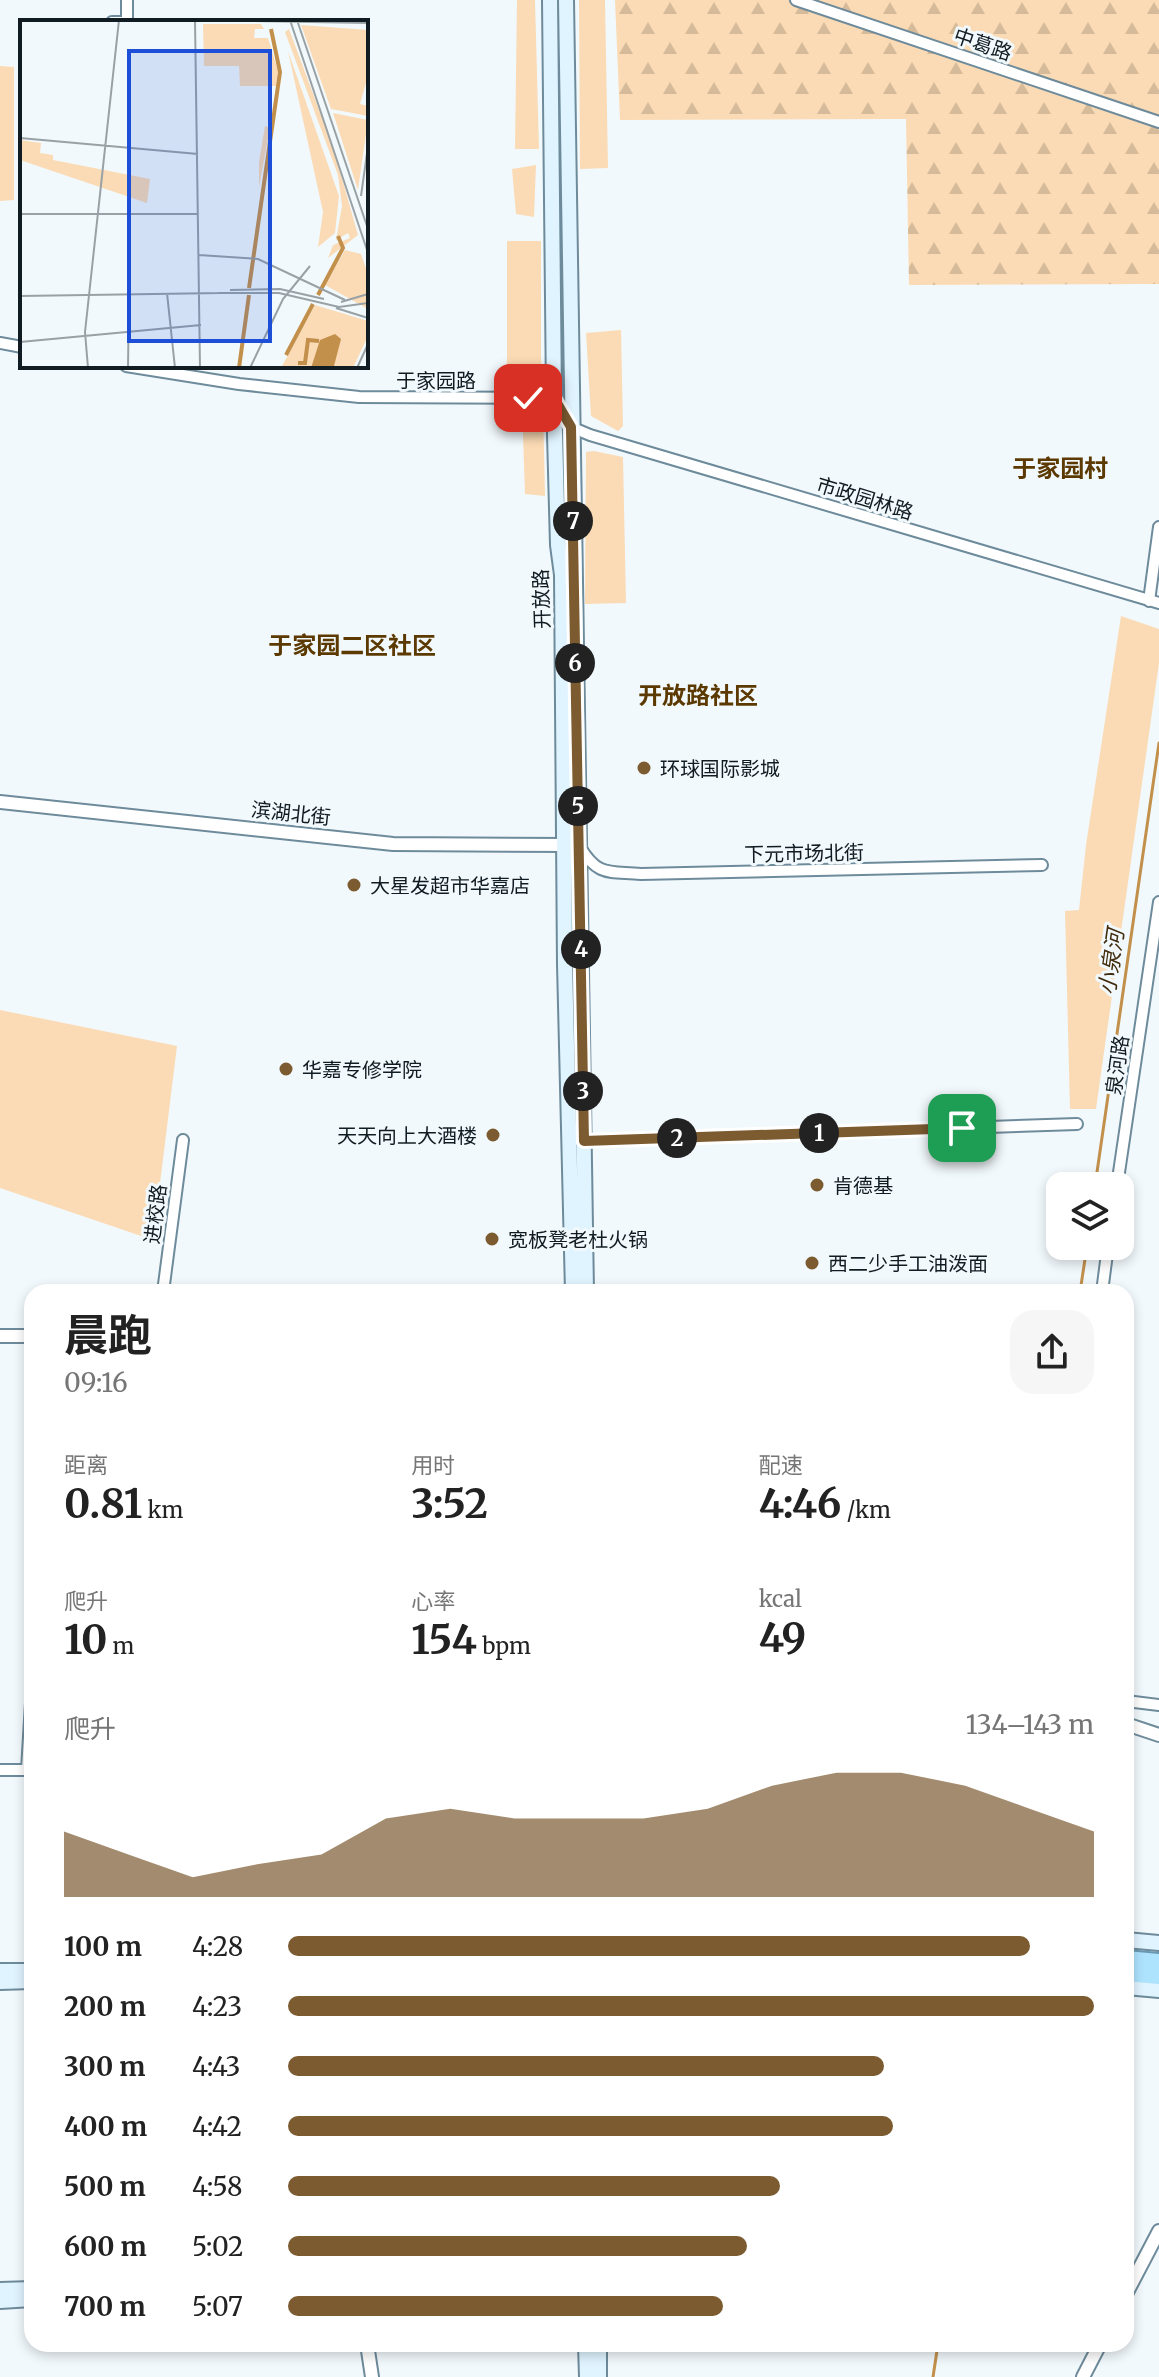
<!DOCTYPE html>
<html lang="zh">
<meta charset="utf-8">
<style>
body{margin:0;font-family:Merriweather,"Noto Sans SC",serif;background:#f6f6f6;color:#222;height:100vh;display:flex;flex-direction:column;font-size:30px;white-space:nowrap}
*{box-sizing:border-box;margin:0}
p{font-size:26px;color:#767676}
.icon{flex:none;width:44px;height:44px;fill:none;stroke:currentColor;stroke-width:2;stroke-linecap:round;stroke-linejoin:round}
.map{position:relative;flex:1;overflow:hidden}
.details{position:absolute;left:24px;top:1284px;width:1110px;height:1068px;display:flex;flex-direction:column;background:#fff;border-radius:24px;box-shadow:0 4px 12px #0003}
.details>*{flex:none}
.tools{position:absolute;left:1046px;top:1172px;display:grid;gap:16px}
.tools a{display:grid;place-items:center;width:88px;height:88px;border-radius:16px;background:#fff;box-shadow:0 4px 12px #0003;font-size:40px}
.pin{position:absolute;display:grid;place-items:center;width:68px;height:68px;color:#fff;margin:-34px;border-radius:16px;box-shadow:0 4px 12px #0006}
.km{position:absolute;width:40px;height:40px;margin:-20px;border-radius:50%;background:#222;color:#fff;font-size:22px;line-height:40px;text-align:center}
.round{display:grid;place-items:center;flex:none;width:84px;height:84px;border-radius:24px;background:#f6f6f6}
.headline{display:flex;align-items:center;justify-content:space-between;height:136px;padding:0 40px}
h1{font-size:44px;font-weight:700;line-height:60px}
.figures{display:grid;grid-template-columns:repeat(3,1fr);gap:12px;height:136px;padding:8px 40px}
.figures div{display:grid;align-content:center}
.figures b{font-size:40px;font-weight:700}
.figures small{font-size:22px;font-weight:400}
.figures p{font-size:22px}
.chart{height:224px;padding:16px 40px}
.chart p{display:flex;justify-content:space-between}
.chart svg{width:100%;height:144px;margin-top:8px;fill:#7c5b31;opacity:.7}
ul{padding:0 40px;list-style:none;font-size:26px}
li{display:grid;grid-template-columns:128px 96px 1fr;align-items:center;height:60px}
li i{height:20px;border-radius:10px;background:#7c5b31}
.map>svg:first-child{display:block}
</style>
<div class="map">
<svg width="1159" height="2377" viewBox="0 0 1159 2377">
<defs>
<pattern id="forest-firs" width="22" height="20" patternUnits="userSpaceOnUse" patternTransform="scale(2)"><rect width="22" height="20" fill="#fbdbb5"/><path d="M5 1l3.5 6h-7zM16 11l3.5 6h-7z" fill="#d6bb9b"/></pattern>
</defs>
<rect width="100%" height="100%" fill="#f2f9fc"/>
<path fill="#fbdbb5" d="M517 0H535L539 149H515Z
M579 0H605L608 168 580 169Z
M0 66 14 67V200L0 201Z
M536 165 534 217 516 214 512 169Z
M507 241H541V377H507Z
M621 330 623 426 618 431 591 416 586 333Z
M522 406 543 407 545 496 525 494Z
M594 451 623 457 626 603 585 604 586 452Z
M1121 616 1159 629V663L1096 1109H1070L1065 911 1079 910 1086 845Z
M0 1010 177 1046 153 1240 0 1188Z"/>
<path fill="url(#forest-firs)" d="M615 0H1159V284L909 285 906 119 620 120Z"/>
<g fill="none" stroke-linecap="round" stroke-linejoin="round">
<path stroke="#c3904c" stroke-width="3" d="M1095 1186 1159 743
M1080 1292 1087 1246
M933 2377 938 2344"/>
<g stroke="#6e8b9b" stroke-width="14">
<path id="minor" d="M127 0V22
M796 0 1159 122
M112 22H127
M0 343 22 347
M126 366 239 384 359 397 554 398 571 427 590 435 1159 603
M1149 601 1159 527
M580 847C598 877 609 871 641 874L1042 865
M580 1141 1077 1124
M1117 1186 1159 902
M163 1292 183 1140
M1102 1292 1108 1246
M1126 1701 1159 1705
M0 1770H32
M27 1770 32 1686"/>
</g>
<g stroke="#6e8b9b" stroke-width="16">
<path id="tertiary" d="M0 802 393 844 571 845
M0 1336H32
M1126 1724 1159 1735
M1126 2294 1159 2231
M367 2344 372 2377
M1083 2377 1100 2344"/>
</g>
<g stroke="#6e8b9b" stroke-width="18">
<path id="secondary" d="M550 0 554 398 558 545 562 575 565 964 573 1292
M566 0 586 1292
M1126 1940 1159 1943
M0 1971H32
M0 1982 32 1981
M1126 1987 1159 1990
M0 2290 32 2289
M0 2301 32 2299
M586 2344 587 2377
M599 2344V2377"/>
</g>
<g stroke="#6999b1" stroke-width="20">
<path id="trunk" d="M1126 1959 1159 1962
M1126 1973 1159 1976"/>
</g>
<use href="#minor" stroke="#fff" stroke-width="10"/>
<use href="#tertiary" stroke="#fff" stroke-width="12"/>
<use href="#secondary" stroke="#e0f4ff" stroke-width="14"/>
<use href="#trunk" stroke="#aee3fe" stroke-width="16"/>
</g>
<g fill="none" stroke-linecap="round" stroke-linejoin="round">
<g stroke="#fff" stroke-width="16">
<path id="route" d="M528 398H554L571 427 584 1141 962 1128"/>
</g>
<use href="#route" stroke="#7c5b31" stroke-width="10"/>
</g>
<g fill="#7c5b31" stroke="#f2f9fc" stroke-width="3">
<circle cx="644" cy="768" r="8"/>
<circle cx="354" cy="885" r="8"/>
<circle cx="286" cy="1069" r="8"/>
<circle cx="493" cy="1135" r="8"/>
<circle cx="817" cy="1185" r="8"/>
<circle cx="492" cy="1239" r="8"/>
<circle cx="812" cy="1263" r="8"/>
</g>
<g text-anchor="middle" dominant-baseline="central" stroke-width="6" stroke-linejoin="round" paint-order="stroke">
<g font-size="20" fill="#101c22" stroke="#f2f9fc">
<text transform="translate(983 44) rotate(19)">中葛路</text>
<text x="436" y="380">于家园路</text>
<text transform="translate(865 498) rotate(17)">市政园林路</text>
<text transform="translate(541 599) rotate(-92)">开放路</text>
<text transform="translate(291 813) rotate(6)">滨湖北街</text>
<text transform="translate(804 853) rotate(-1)">下元市场北街</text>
<text transform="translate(1117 1065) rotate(-82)">泉河路</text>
<text transform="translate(155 1214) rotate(-83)">进校路</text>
</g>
<g font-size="20" fill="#101c22" stroke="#f2f9fc" text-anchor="start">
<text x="660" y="768">环球国际影城</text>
<text x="370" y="885">大星发超市华嘉店</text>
<text x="302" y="1069">华嘉专修学院</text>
<text x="477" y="1135" text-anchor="end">天天向上大酒楼</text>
<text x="833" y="1185">肯德基</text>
<text x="508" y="1239">宽板凳老杜火锅</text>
<text x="828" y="1263">西二少手工油泼面</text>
</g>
<g font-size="22" font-style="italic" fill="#422c0e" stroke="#f2f9fc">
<text transform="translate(1111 962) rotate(-82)">小泉河</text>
</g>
<g font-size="24" font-weight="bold" fill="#5b3900" stroke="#f2f9fc">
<text x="1060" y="468">于家园村</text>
<text x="352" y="645">于家园二区社区</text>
<text x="698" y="695">开放路社区</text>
</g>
</g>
<g transform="translate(20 20)">
<rect width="348" height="348" fill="#f2f9fc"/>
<path d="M245 106 250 108 239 167V142ZM0 120 21 123 20 133 33 135V140L130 159 127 183 0 140ZM325 230 341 234 348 254V289L305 265ZM295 285 348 301V316L333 348H261Z" fill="#fbdbb5"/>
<path d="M183 4H241L244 9H235L234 18H248L258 51 256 66H220L219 46H184ZM281 5 348 10V56L340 84 348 86V96L311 89ZM269 9 314 130 338 215 308 238 313 225 330 218 328 213 316 220 322 186 318 155 265 12ZM268 31 319 176 315 213 298 227 303 192ZM313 93 348 100 338 170Z" fill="#fbdbb5"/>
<path d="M315 314 321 319 314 346 291 348 300 320Z" fill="#c3904c"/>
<path fill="none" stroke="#c3904c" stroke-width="4" d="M229 268 260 52 251 9M298 275 323 228 318 216M266 335 293 284M278 343H285L288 320 299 321M219 348 229 275"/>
<path fill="none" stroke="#98a1a5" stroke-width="2" d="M175 0 180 348M183 0 348 3M270 0 348 233M277 0 348 209M0 118 178 134M341 176 348 126M0 194H178M179 235 238 239 325 280M210 270 260 269 304 279M147 273 155 348M198 273H259L319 287 348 283M0 276 201 273M321 282 348 274M316 288 348 298M64 316 181 305M0 322 64 316M68 348 65 312 99 0M108 348 109 273M230 348 263 279 290 246M337 348 348 324"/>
<path fill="#1d4ed8" fill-opacity="0.15" stroke="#1d4ed8" stroke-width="4" d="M109 31H250V321H109Z"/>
<rect width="348" height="348" fill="none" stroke="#101c22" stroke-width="4"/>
</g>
</svg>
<div class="tools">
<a><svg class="icon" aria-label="layers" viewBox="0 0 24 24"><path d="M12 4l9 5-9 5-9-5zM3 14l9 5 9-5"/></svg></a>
</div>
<div class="pin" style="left:962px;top:1128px;background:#1e9e55"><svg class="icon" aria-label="arrive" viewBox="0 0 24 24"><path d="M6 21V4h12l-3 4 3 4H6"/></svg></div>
<div class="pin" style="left:528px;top:398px;background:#d93025"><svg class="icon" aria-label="check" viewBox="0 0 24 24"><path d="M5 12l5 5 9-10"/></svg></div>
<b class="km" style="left:819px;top:1133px">1</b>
<b class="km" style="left:677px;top:1138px">2</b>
<b class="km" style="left:583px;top:1091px">3</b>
<b class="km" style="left:581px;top:949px">4</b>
<b class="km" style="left:578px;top:806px">5</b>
<b class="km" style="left:575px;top:663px">6</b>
<b class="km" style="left:573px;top:521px">7</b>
<section class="details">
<div class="headline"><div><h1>晨跑</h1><p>09:16</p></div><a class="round"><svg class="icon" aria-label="share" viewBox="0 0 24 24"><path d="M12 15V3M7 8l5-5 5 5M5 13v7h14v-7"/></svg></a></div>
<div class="figures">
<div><p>距离</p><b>0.81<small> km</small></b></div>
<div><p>用时</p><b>3:52</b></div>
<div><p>配速</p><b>4:46<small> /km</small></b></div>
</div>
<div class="figures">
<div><p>爬升</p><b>10<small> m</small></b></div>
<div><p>心率</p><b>154<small> bpm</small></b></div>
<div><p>kcal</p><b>49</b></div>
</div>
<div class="chart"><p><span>爬升</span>134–143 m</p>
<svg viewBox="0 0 160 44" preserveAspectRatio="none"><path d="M0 44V24L10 31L20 38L30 34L40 31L50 20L60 17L70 20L80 20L90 20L100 17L110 10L120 6L130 6L140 10L150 17L160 24V44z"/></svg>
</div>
<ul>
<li><b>100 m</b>4:28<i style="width:92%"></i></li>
<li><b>200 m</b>4:23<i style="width:100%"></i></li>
<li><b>300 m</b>4:43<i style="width:74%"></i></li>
<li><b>400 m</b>4:42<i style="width:75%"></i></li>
<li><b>500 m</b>4:58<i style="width:61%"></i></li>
<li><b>600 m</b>5:02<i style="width:57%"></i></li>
<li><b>700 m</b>5:07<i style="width:54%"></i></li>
</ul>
</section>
</div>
